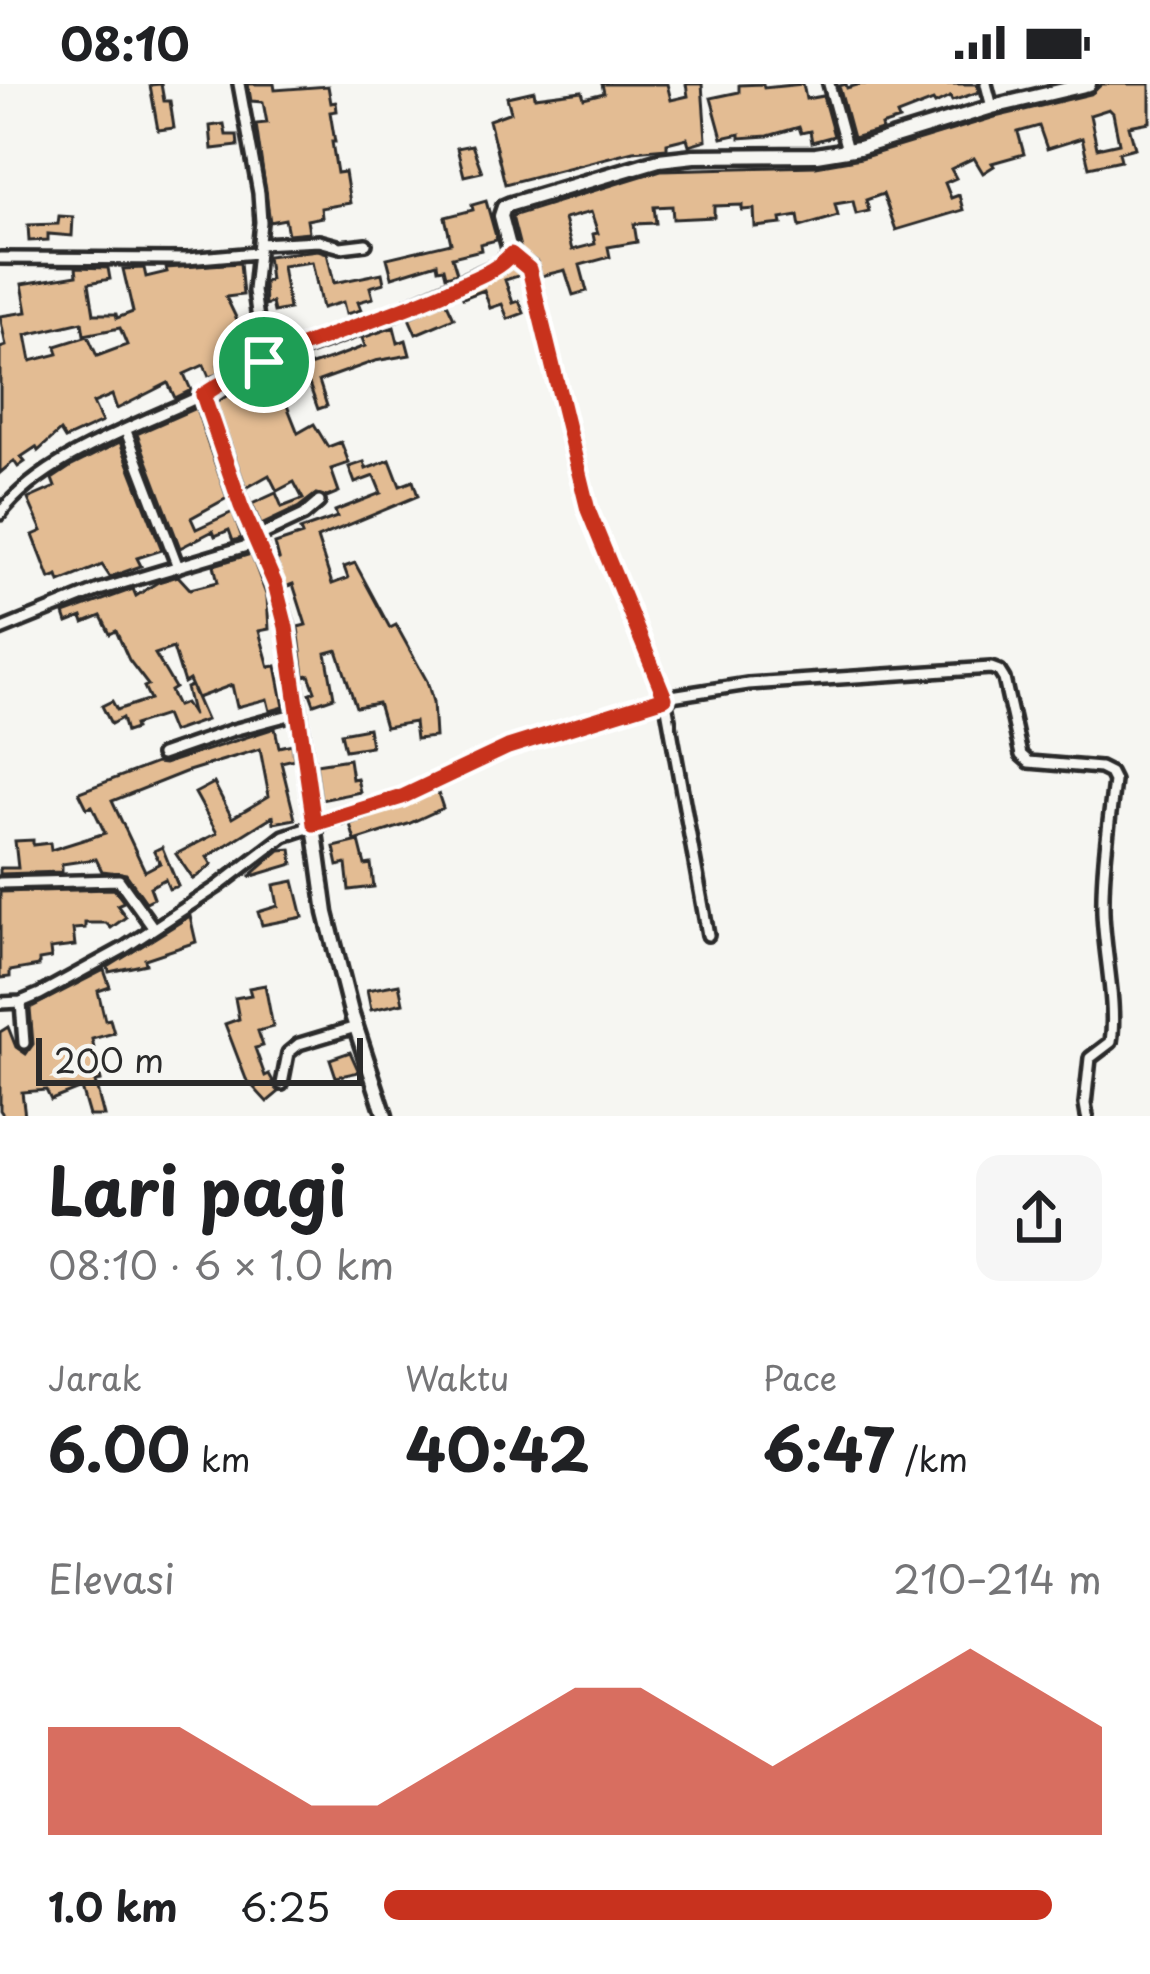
<!DOCTYPE html>
<html lang="id">
<meta charset="utf-8">
<style>
body{margin:0;font-family:"Playpen Sans",sans-serif;background:#f6f6f6;color:#202124;height:100vh;display:flex;flex-direction:column;font-size:45px;white-space:nowrap}
*{box-sizing:border-box;margin:0}
p{font-size:39px;color:#757577}
.icon{flex:none;width:66px;height:66px;fill:none;stroke:currentColor;stroke-width:2;stroke-linecap:round;stroke-linejoin:round}
.map{position:relative;height:1032px;overflow:hidden}
.drawer{display:flex;flex-direction:column;background:#fff;flex:1}
.drawer>*{flex:none}
.scale{position:absolute;left:36px;bottom:30px;width:327px;box-sizing:border-box;padding-left:12px;border:6px solid #2b2b2b;border-top:0;font-size:33px;line-height:42px;white-space:nowrap;color:#2b2b2b;-webkit-text-stroke:9px #f6f6f2;paint-order:stroke}
.pin{position:absolute;display:grid;place-items:center;width:102px;height:102px;color:#fff;margin:-51px;border:6px solid #fff;border-radius:50%;box-shadow:0 3px 12px #0007}
.round{display:grid;place-items:center;flex:none;width:126px;height:126px;border-radius:24px;background:#f6f6f6}
.summary{display:flex;align-items:center;justify-content:space-between;height:204px;padding:0 48px}
h1{font-size:66px;font-weight:700;line-height:90px}
.metrics{display:grid;grid-template-columns:repeat(3,1fr);gap:18px;height:204px;padding:12px 48px}
.metrics div{display:grid;align-content:center}
.metrics b{font-size:60px;font-weight:700}
.metrics small{font-size:33px;font-weight:400}
.metrics p{font-size:33px}
.chart{height:336px;padding:24px 48px}
.chart p{display:flex;justify-content:space-between}
.chart svg{width:100%;height:216px;margin-top:12px;fill:#c8321e;opacity:.7}
ul{padding:0 48px;list-style:none;font-size:39px}
li{display:grid;grid-template-columns:192px 144px 1fr;align-items:center;height:90px}
li i{height:30px;border-radius:15px;background:#c8321e}
.status{display:flex;justify-content:space-between;align-items:center;height:84px;padding:0 60px;background:#fff;direction:ltr}
.status svg{height:33px;fill:currentColor}
.map>svg:first-child{display:block}
</style>
<div class="status"><b>08:10</b><svg viewBox="0 0 49 12"><path d="M0 12V9h3v3zM5 12V6h3v6zM10 12V3h3v9zM15 12V0h3v12zM26 1h20v11H26zM47 4h2v5h-2z"/></svg></div>
<div class="map">
<svg width="1150" height="1032" viewBox="0 0 1150 1032">
<rect width="100%" height="100%" fill="#f6f6f2"/>
<filter id="ink" filterUnits="userSpaceOnUse"><feTurbulence type="fractalNoise" baseFrequency=".00833" numOctaves="2"/><feDisplacementMap in="SourceGraphic" scale="24" xChannelSelector="R" yChannelSelector="G"/><feConvolveMatrix kernelMatrix="1 2 1 2 8 2 1 2 1" color-interpolation-filters="sRGB"/></filter>
<g filter="url(#ink)">
<path fill="#e3bc93" stroke="#2b2b2b" stroke-width="3" fill-rule="evenodd" d="M161 0 164 17H170L174 44 158 46 150 1Z
M248 0H274L275 6 328 2 331 19 336 18 337 27 330 28 335 58H332L337 89 345 88 350 119 321 124 322 133 307 136 309 148 288 150 285 135 270 138 256 40 267 39 263 18 251 17Z
M602 0H667L671 16 688 12 686 0H702L706 56 689 61 687 54 667 59V64L633 67 505 100 489 36 511 28 507 13 534 7 535 13 582 7 584 14 604 9Z
M763 0 764 4 803 0 806 15 823 12 834 52 812 58 810 47 801 49 799 43 768 52 740 54V50L722 54 711 14 739 8V1Z
M846 0 847 4 861 0H977L979 8 952 17 950 13 935 20 933 17 897 31 899 36 881 42 882 46 853 54 839 2Z
M1102 0H1150V38L1129 42 1135 64 1119 68 1121 76 1089 83 1082 54 1047 65 1039 42 1018 48 1024 70 992 79 994 82 983 89 974 74 951 85 956 94 945 99 951 114 959 111 963 126 896 146 883 110 866 116 869 127 856 130 853 117 835 120 838 132 800 143 798 132 781 135 782 140 755 143 754 125 742 126V121L714 122V133L673 135 672 122 654 123 656 139 634 140 637 158 608 163 610 173 580 181 587 207 573 211 565 186 541 192 537 178 521 167 512 132 661 86 816 82 861 74 995 33 1091 10ZM1109 25 1113 29 1119 59 1097 64 1090 31ZM591 128 598 149 593 150 595 160 572 166 564 135Z
M224 40 226 51H237L238 62 212 65 210 42Z
M472 61 482 88 464 92 457 64Z
M486 117 497 156 480 160 481 166 452 173 457 189 446 192 444 184 438 185 437 179 392 193 387 174 451 159 445 133 473 126 472 121Z
M59 132 73 133 72 152 48 150V156L29 157 28 141 58 140Z
M318 166 327 169 334 199 382 189 384 199 370 203 373 214 358 218 361 226 346 230 343 218 322 224 312 178 282 182 289 225 274 228 272 219 265 221 264 198 270 196 267 172Z
M240 179 243 211 226 213 245 252 235 256 241 273 218 281 221 289 209 293 204 281 184 290 191 306 175 314 168 299 117 325 112 311 93 319 102 338 65 355 60 347 38 367 36 363 21 373 25 378 18 383 14 377 0 389V264L6 262 0 232 27 228 22 200 77 191 76 183 108 184 110 195 89 199 94 230H116L117 234 133 228 123 185 144 184 146 193 167 188 166 184ZM82 238 84 251 120 244 127 261 97 272 88 252 56 262 58 270 31 277 26 251Z
M512 183 521 191 505 196 513 219 519 217 524 229 508 235 502 220 490 224 484 206 463 214 461 210Z
M446 217 454 234 416 250 409 234Z
M394 243 398 259 406 256 410 271 375 277 319 297 327 322 318 325 309 300 282 309 298 349 314 340 328 363 341 358 349 379 331 385 339 408 327 413 316 410 299 423 261 441 252 420 276 409 282 423 303 415 294 398 277 407 269 391 246 404 216 319 241 302 271 292 269 287 298 277 300 285 333 274 365 262 362 254Z
M196 324 227 414 191 434 196 445 233 428 242 454 233 457 229 446 215 452 213 447 180 464 137 350Z
M120 358 162 466 137 474 141 482 110 493 102 481 60 498 58 492 50 495 33 451 42 447 28 415 55 403 52 395 70 383Z
M390 376 400 402 413 397 418 412 317 454 332 500 348 494 344 483 355 479 390 544 396 541 427 597 433 618 435 653 416 655 414 638 385 643 378 619 356 623 337 566 326 569 334 613 314 620 310 609 315 607 309 591 304 592 298 543 306 541 293 500 285 503 276 476 279 475 275 460 302 451 300 446 337 433 335 427 381 409 374 392 355 399 349 383 364 378 366 385Z
M251 470 267 513 269 545 259 547 269 583 276 582 284 623 270 627 267 615 237 623 232 601 197 614 189 596 184 599 173 564 155 570 175 604 170 607 177 622 185 619 193 632 186 604 191 602 206 636 172 648 165 631 134 641 135 645 126 648 122 634 111 640 102 622 112 617 117 626 150 615 144 603 148 601 129 576 116 547 110 550 101 532 84 539 82 533 67 539 64 530 133 505 136 512 158 498 178 492 190 505 218 498 214 481Z
M275 644 279 663 292 660 294 675 281 678 295 735 274 739 273 732 207 773 212 781 193 795 176 770 217 749 195 709 214 699 232 734 269 712 260 665 185 688 112 717 145 787 160 779 154 767 162 763 178 802 169 805 165 795 150 803 154 814 146 818 126 790 102 787 96 775 62 780V788L0 790V784H18L15 757 33 756V761L50 759 51 766 105 749 92 722 87 724 79 708 156 679 164 680Z
M368 644 371 662 345 666 341 649Z
M349 675 352 695 357 694 360 708 321 716 316 680Z
M437 706 443 724 408 740 355 757 350 740Z
M359 757 365 781 371 780 374 803 349 806 346 780 338 782 334 763Z
M291 765 293 780 249 793 280 766Z
M294 797 303 833 262 841 258 828 278 822 274 801Z
M114 805 124 818 117 821 126 833 111 844 106 839H85V844L73 845 75 862 50 865 51 874 39 876V882L10 887V893L0 894V808Z
M190 832 196 858 145 875 146 880 109 888 108 883Z
M104 886 110 903 98 907 105 936 110 935 114 949 92 955 101 997 95 998 104 1032H89L81 1004 51 1016 46 1006 22 1008 25 1032H4L0 1026V948L8 943 16 963 26 970 33 960 30 924Z
M399 900 403 919 371 926 367 906Z
M265 901 273 943 258 947 263 962 255 964 265 992 269 990 279 1008 267 1018 246 995 225 940 239 935 235 914 251 911 249 904Z
M350 968 359 988 336 993 330 975Z"/>
<g fill="none" stroke-linecap="round" stroke-linejoin="round">
<g stroke="#2b2b2b" stroke-width="18">
<path id="minor" d="M239 0 259 109 261 138 254 207 264 278
M829 0 847 66
M986 0 992 23
M259 160 319 157 341 163 366 160
M511 170 529 185 588 426 665 613 748 600 991 584 999 587 1004 595 1021 671 1029 678 1100 684 1110 689 1114 697C1109 740 1102 784 1103 828 1104 868 1117 921 1111 958L1090 974 1085 1020 1087 1032
M0 174 187 175 256 169
M126 347 178 483
M0 430C41 374 141 340 203 311
M255 454 304 431 319 418
M0 546 99 506 257 459
M161 671 233 646 297 629
M0 799 119 796 152 842
M21 918 24 959
M0 919 21 918 40 910 124 864 217 803 284 752 402 713 508 663 665 613 708 851
M282 1000 288 969 299 960 356 943"/>
</g>
<g stroke="#2b2b2b" stroke-width="21">
<path id="tertiary" d="M385 1032 351 928 326 829 287 543C266 463 222 392 203 311L264 278 372 239 498 182 511 170 501 132 504 123 511 120 659 76 694 72 816 71 859 64 992 23 1089 0"/>
</g>
<use href="#minor" stroke="#f6f6f2" stroke-width="9"/>
<use href="#tertiary" stroke="#f6f6f2" stroke-width="12"/>
</g>
</g>
<g fill="none" stroke-linecap="round" stroke-linejoin="round" filter="url(#ink)">
<g stroke="#fff" stroke-width="24">
<path id="route" d="M511 170 529 185 588 426 665 614 508 663 402 713 314 740 286 543 275 500 241 422 203 311C277 261 374 242 455 203 474 194 498 186 511 170Z"/>
</g>
<use href="#route" stroke="#c8321e" stroke-width="15"/>
</g>
</svg>
<div class="scale">200 m</div>
<div class="pin" style="left:264px;top:278px;background:#1e9e55"><svg class="icon" aria-label="arrive" viewBox="0 0 24 24"><path d="M6 21V4h12l-3 4 3 4H6"/></svg></div>
</div>
<section class="drawer">
<div class="summary"><div><h1>Lari pagi</h1><p>08:10 · 6 × 1.0 km</p></div><a class="round"><svg class="icon" aria-label="share" viewBox="0 0 24 24"><path d="M12 15V3M7 8l5-5 5 5M5 13v7h14v-7"/></svg></a></div>
<div class="metrics">
<div><p>Jarak</p><b>6.00<small> km</small></b></div>
<div><p>Waktu</p><b>40:42</b></div>
<div><p>Pace</p><b>6:47<small> /km</small></b></div>
</div>
<div class="chart"><p><span>Elevasi</span>210–214 m</p>
<svg viewBox="0 0 160 44" preserveAspectRatio="none"><path d="M0 44V22L10 22L20 22L30 30L40 38L50 38L60 30L70 22L80 14L90 14L100 22L110 30L120 22L130 14L140 6L150 14L160 22V44z"/></svg>
</div>
<ul>
<li><b>1.0 km</b>6:25<i style="width:93%"></i></li>
</ul>
</section>
